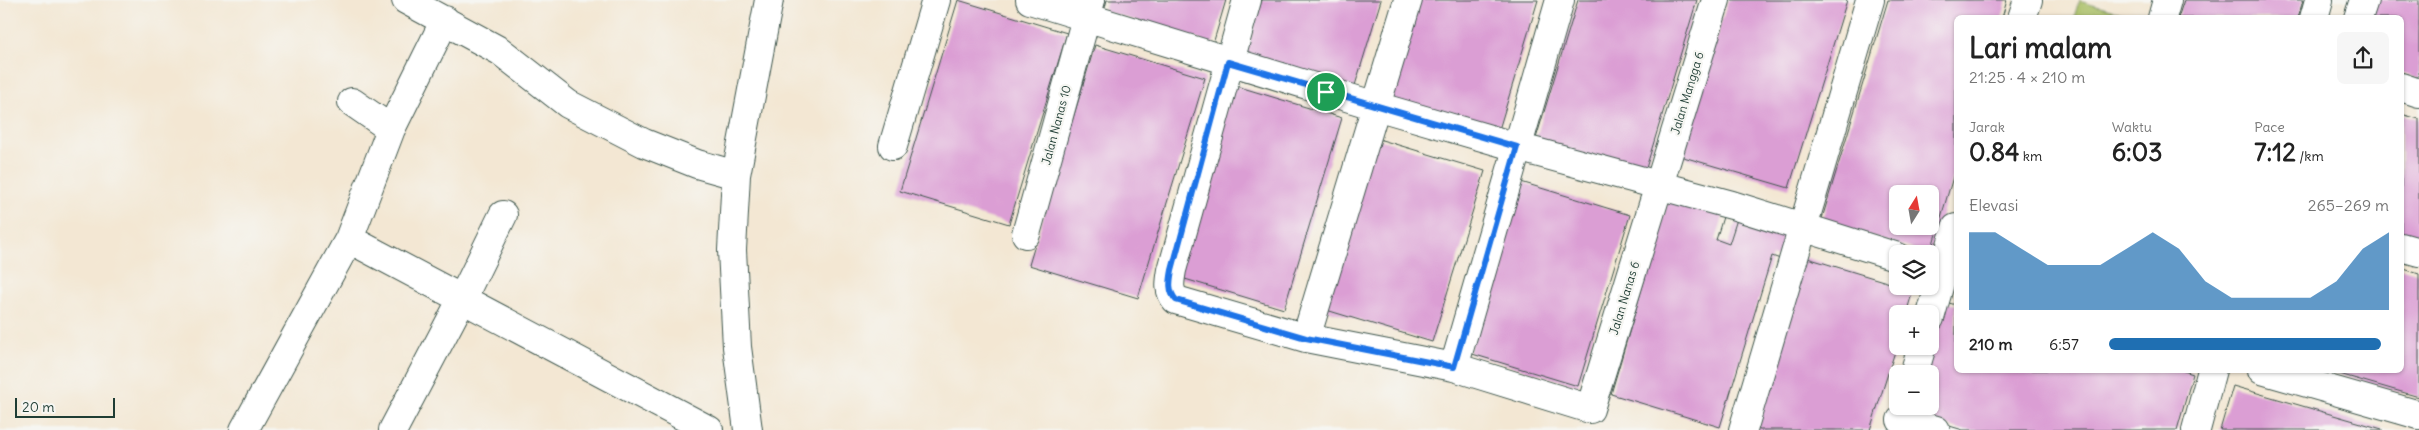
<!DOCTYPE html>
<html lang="id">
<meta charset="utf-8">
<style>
body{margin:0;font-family:Delius,sans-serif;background:#f6f6f6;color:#222;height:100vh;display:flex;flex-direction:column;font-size:19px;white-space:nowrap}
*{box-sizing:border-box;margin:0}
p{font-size:16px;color:#767676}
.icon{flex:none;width:28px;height:28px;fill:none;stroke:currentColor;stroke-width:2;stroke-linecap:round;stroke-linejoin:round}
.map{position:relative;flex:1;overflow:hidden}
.panel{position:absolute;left:1954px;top:15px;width:450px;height:358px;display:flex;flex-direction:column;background:#fff;border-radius:8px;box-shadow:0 1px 4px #0004}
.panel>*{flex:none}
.needle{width:32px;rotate:11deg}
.controls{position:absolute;left:1889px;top:185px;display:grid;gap:10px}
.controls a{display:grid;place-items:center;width:50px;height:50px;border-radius:8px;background:#fff;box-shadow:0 1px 4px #0004;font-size:25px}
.scale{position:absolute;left:15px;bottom:12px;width:100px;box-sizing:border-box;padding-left:5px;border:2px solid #1f3d34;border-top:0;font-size:14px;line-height:18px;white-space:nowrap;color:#1f3d34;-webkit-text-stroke:4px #f6f6f2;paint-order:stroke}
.pin{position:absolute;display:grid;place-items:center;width:42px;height:42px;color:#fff;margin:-21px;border:2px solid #fff;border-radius:50%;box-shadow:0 1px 5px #0007}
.round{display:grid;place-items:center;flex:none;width:52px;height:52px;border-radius:8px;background:#f6f6f6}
.overview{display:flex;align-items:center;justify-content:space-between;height:85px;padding:0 15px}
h1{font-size:28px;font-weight:700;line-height:38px}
.metrics{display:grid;grid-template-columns:repeat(3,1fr);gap:8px;height:85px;padding:5px 15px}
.metrics div{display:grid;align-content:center}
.metrics b{font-size:25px;font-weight:700}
.metrics small{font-size:14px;font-weight:400}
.metrics p{font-size:14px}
.chart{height:140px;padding:10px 15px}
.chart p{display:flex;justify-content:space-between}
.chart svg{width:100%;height:90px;margin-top:5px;fill:#1f6fb2;opacity:.7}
ul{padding:0 15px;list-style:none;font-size:16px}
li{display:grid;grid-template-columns:80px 60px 1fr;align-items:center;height:38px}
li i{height:12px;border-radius:6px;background:#1f6fb2}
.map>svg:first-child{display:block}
</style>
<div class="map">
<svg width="2419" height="430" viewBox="0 0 2419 430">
<rect width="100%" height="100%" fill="#f6f6f2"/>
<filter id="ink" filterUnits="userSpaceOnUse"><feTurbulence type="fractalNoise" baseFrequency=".02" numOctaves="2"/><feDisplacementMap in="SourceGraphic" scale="10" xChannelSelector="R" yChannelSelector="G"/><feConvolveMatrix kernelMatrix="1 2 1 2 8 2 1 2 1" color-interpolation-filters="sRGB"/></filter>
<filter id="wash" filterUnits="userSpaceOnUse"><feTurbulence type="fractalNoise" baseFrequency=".0096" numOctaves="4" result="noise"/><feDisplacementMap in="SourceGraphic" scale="20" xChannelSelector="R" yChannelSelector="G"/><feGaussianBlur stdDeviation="1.12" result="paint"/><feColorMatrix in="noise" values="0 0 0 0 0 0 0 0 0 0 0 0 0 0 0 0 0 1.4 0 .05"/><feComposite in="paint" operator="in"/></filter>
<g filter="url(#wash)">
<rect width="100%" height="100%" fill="#f3e7d3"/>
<path fill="#a7bd62" stroke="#637d4b" d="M2079 1 2125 14 2124 17H2074Z"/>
<g id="blocks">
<path fill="#db9ed4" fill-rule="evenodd" d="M958 0 1067 33 1009 224 900 191Z
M1107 0H1226L1213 44 1104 11Z
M1262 0H1381L1353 92 1244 59Z
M1419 0H1538L1498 133 1389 100Z
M1578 0H1697L1643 178 1534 145Z
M1728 0H1847L1789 188 1680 156Z
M1888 0H2007L2002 18H1956V167L1930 254 1821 222ZM1898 194H1930V226H1898Z
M2184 0H2303L2298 18H2178Z
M2375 0H2419V78L2401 72V18H2370Z
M1095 45 1205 78 1138 298 1029 265Z
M1233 85 1342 118 1284 309 1175 276Z
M2401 114 2419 119V242L2401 236Z
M1375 138 1485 171 1432 342 1323 309Z
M1521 182 1630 215 1578 386 1469 353Z
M1671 190 1726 207 1716 240H1718L1729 244 1740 210 1793 227 1783 260 1772 256 1720 427 1611 394Z
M1804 257 1913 290 1906 314H1898V342L1870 430H1760L1752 428Z
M2401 268 2419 274V397L2329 371 2401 370Z
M1942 301 1956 305V370H2181L2193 374 2177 430H1963L1909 414 1911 406H1930V374H1921Z
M2233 386 2382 429V430H2220Z"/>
</g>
</g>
<g filter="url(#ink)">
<use href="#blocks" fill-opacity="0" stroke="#3f564c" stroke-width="1"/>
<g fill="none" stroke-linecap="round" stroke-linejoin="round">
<g stroke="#3f564c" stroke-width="30">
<path id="minor" d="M406 0 500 51 568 104 644 143 697 164 736 175
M1030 0 1376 106 1517 147 1732 205 1898 257
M1247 0 1172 270C1170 282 1168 291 1176 300L1306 338 1454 367 1590 409 1716 0
M2022 18 2028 0
M2162 18 2167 0
M2314 18 2319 0
M2358 18 2364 0
M2401 87 2419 93
M352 102 391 129
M893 146 936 0
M1026 234 1091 0
M349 239 709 430
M2401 247 2419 252
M1930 318 1956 228
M1306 338 1408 0
M1454 367 1560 0
M2262 370 2419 415
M1914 374 1922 346
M1901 420 1936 430
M244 430 349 239 391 129 445 20
M393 430 462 299 503 215
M748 430 737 347 732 250 736 175 769 0
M1743 430 1870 0
M2196 430 2212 370"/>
</g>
<use href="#minor" stroke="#fff" stroke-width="28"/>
</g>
</g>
<g fill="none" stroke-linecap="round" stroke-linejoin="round" filter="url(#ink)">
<g stroke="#fff" stroke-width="10">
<path id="route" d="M1228 62 1517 147 1454 367 1306 338 1176 300C1168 291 1170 281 1172 270Z"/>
</g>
<use href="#route" stroke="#1a73e8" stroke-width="6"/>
</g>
<g text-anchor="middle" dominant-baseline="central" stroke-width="4.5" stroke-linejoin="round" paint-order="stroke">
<g font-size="12" fill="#1f3d34" stroke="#f6f6f2">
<text transform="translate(1687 93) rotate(-73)">Jalan Mangga 6</text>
<text transform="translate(1056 125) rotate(-75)">Jalan Nanas 10</text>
<text transform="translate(1624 298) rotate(-73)">Jalan Nanas 6</text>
</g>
</g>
</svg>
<div class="controls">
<a><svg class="needle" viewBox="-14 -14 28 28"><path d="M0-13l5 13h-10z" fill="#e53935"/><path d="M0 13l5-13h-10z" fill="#767676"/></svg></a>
<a><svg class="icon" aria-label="layers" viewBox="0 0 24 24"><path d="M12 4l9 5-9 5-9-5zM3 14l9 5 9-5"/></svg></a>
<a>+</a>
<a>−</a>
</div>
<div class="scale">20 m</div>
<div class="pin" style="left:1326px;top:92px;background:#1e9e55"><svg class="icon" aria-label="arrive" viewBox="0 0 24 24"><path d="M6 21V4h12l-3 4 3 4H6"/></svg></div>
<section class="panel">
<div class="overview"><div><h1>Lari malam</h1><p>21:25 · 4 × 210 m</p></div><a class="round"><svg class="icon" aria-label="share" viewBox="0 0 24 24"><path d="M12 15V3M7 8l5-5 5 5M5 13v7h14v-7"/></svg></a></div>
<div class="metrics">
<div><p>Jarak</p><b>0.84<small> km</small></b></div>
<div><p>Waktu</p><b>6:03</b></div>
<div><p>Pace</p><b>7:12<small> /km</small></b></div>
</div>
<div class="chart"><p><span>Elevasi</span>265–269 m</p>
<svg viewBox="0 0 160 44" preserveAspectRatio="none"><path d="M0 44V6L10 6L20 14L30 22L40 22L50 22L60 14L70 6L80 14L90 30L100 38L110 38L120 38L130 38L140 30L150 14L160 6V44z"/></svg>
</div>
<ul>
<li><b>210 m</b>6:57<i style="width:97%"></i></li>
</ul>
</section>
</div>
